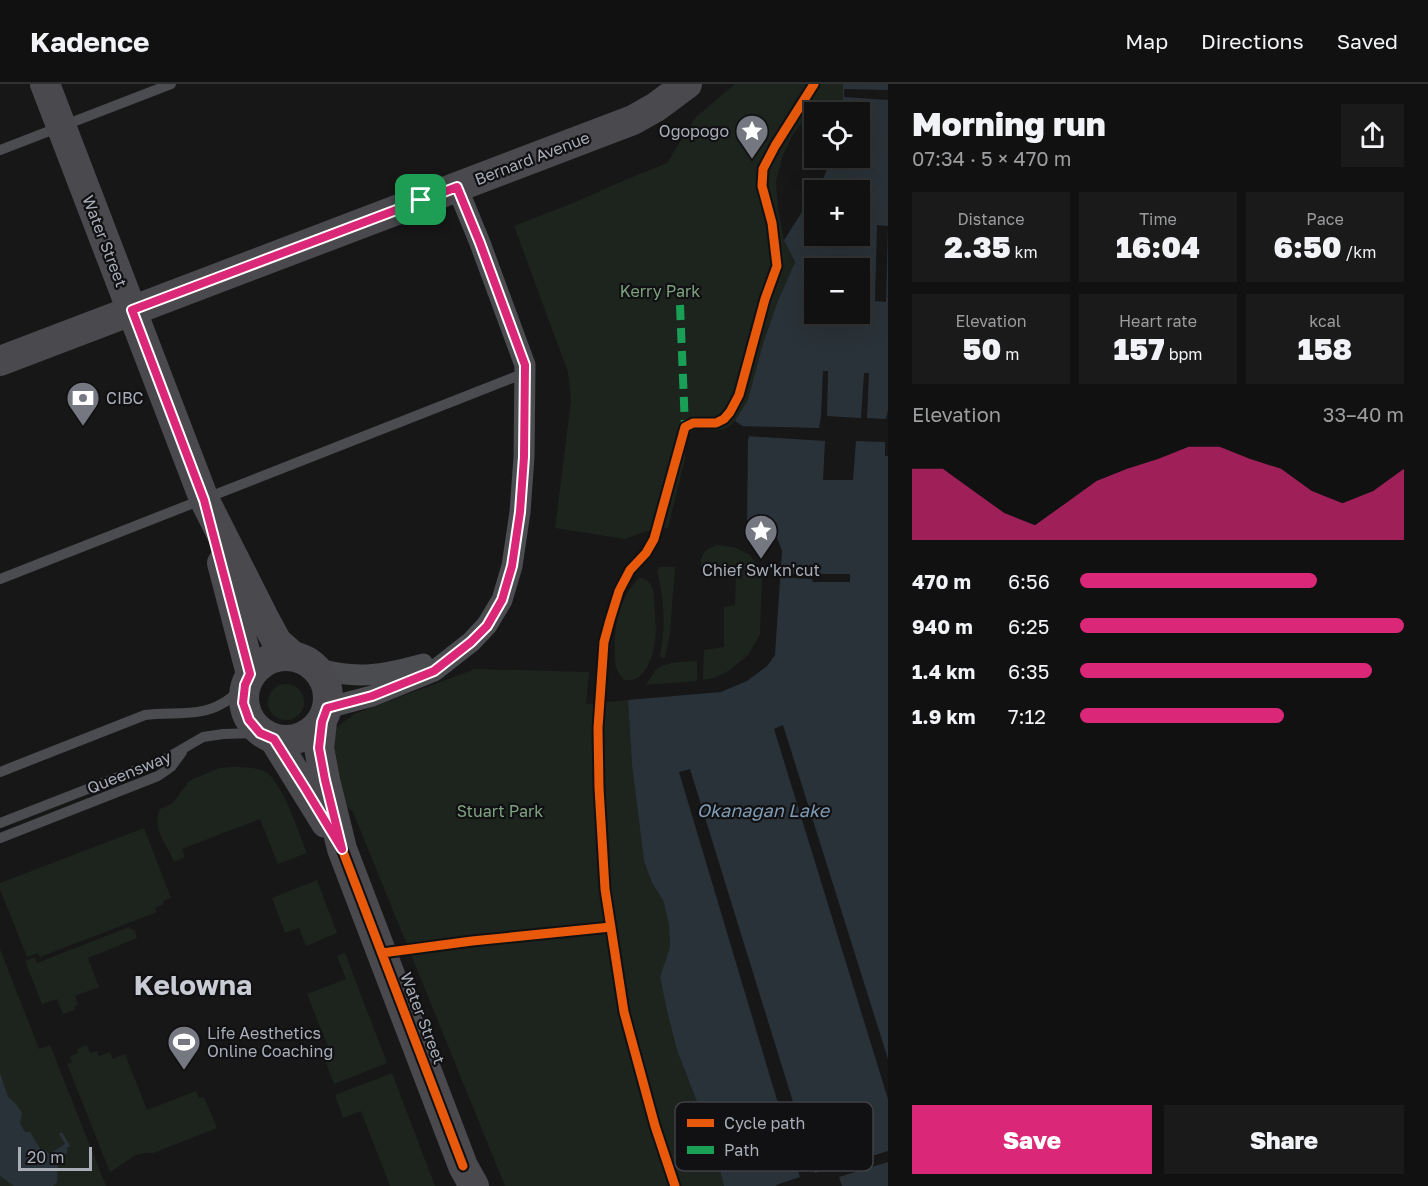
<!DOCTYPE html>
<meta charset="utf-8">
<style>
body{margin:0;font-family:"Golos Text",sans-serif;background:#1a1a1a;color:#f1f3f6;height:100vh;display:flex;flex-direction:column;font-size:22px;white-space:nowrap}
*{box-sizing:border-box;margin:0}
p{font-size:20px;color:#9c9d9f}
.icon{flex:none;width:33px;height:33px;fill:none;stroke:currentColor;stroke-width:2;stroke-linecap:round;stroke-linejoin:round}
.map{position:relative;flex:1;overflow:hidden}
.panel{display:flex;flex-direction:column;background:#111;width:540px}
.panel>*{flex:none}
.controls{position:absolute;left:804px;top:18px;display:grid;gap:12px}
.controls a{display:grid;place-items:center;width:66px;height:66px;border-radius:0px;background:#111;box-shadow:0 6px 24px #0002,0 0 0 2px #303131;font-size:30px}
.scale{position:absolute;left:18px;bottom:15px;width:74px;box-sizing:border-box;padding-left:6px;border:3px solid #a8adb8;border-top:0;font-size:16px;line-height:21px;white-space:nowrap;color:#a8adb8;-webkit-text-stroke:4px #111113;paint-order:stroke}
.pin{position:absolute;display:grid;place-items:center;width:51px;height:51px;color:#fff;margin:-26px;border-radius:12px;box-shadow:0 3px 9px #0006}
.round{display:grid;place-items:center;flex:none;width:63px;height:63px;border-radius:0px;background:#1a1a1a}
.summary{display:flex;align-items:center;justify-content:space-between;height:102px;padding:0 24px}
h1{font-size:33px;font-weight:800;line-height:45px}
.metrics{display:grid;grid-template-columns:repeat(3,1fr);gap:9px;height:102px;padding:6px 24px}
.metrics div{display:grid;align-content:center;border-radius:0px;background:#1a1a1a;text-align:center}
.metrics b{font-size:30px;font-weight:800}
.metrics small{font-size:16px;font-weight:400}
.metrics p{font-size:16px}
.chart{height:168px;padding:12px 24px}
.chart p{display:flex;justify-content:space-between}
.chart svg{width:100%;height:108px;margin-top:6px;fill:#db2777;opacity:.7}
.primary-button{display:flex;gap:12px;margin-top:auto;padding:12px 24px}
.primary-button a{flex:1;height:69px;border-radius:0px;background:#db2777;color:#fff;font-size:24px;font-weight:800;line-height:69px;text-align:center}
.primary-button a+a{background:#1a1a1a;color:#f1f3f6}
ul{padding:0 24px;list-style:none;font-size:20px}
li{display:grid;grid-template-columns:96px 72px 1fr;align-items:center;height:45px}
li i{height:15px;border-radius:8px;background:#db2777}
header{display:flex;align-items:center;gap:36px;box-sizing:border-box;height:84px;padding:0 30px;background:#111;border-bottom:2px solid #303131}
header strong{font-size:28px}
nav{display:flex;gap:33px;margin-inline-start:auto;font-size:21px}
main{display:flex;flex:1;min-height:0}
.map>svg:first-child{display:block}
</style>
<header>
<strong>Kadence</strong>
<nav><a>Map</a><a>Directions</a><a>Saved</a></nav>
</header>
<main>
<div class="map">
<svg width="888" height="1102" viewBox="0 0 888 1102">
<rect width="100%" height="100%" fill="#171717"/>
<path fill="#1d241e" d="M735 0H843V20L815 21 792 52 782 74 776 97 778 125 784 156 795 178C784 205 773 232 764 260 755 285 754 316 735 337 718 356 702 338 689 350L685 367V375L668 444 644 448 625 455 555 444 571 317 568 288 514 142 573 119 625 96 667 79 695 34Z
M716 461 734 463 750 471 758 482 762 494 760 550 749 570 730 586 714 594 703 596 704 566 724 563V523L735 521 736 488 701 485V475L705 467Z
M660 483H675L670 549 665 574H662L660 571C666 545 664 513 657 487Z
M640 493C641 494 647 496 648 497 654 503 654 512 654 520 655 531 657 545 655 557 653 574 644 600 624 596 622 594 620 591 618 588 615 583 615 576 615 570 613 543 620 512 640 493Z
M697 577V597L646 601C649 597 651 592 654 588 663 577 684 578 697 577Z
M475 585 589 588 586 620 628 616 632 681 644 777 652 799 663 816 669 841 670 863 660 893 667 927 677 966 714 1062 724 1102H505L353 728 342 718 327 671 336 644 354 630Z
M268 618a18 18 0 1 1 36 0a18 18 0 1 1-36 0Z
M233 683C244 683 256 683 266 688 283 699 299 750 307 769L278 780 260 735 182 765 185 773 174 778C167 759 151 746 160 725L173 719 189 697 219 684Z
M144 744 171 814 163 817 164 820 155 824 157 828 40 873 38 869 27 873 0 805V799Z
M317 796 337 849 306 862 299 844 285 849 272 814Z
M129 843 135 847 137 854 88 874 99 903 75 912 78 921 74 923 75 926 63 930 57 915 42 920 25 877 35 873 37 879Z
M0 865 39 965 50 961 106 1102H0Z
M345 869 387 979 334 1000 322 968 329 965 307 910 346 895 337 872Z
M87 961 90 969 97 967 99 972 110 968 113 975 125 970 147 1026 196 1007 199 1014 204 1013 217 1044 153 1069C133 1067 126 1080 110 1088L67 980 72 978 70 973 78 969 77 965Z
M392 989 435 1102H390L361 1027 343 1034 335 1011Z"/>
<path fill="#2a3239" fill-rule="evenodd" d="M843 0H888V1102H724L714 1062 677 966 667 927 660 893 670 863 669 841 663 816 652 799 644 777 632 681 628 616 721 608 747 597 767 582 775 571 782 467 777 454 747 446 748 356 750 347 735 337 748 316 763 260 778 217 795 178 784 156 814 109V152H860V106H816L822 97 832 74H860V28H839L840 21 843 20ZM814 184H860V230H814Z
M0 989 8 1013 16 1020 22 1029 20 1039 25 1048H30L41 1066 45 1065 49 1070 65 1060 59 1050 62 1048 70 1062 67 1064V1069L58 1076 57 1098 53 1102H14L0 1092Z"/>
<path fill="#171717" d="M844 5 888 6V16L844 13Z
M877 141 888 142 886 218 875 217Z
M823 287H828L827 332 861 334 864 289H869L867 334 886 335 888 326V372H885V358L856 357 853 396H823L825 357 746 352 747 348 738 342 819 344 821 332Z
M778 490H850V498H813L812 495 777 493Z
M783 641 888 975V1015L774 645Z
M690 685 815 1089 888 1067V1078L839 1093 842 1102H776V1101L800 1093 679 688Z"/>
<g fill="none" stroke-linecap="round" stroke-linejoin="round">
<path stroke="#4b4c50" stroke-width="10" d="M0 66 171 0
M0 495 525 289
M0 688 145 631C171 627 199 634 223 619 231 615 238 607 245 601
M0 739 167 674 203 653 223 650 260 649
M0 754 158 692 171 683 182 668"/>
<path stroke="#4b4c50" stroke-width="21" d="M316 584C357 596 383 591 423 580
M327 624 372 612 434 587 471 558 487 541 502 516 512 482 520 428 524 373 525 281 480 159 457 103"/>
<path stroke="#4a4a4e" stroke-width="30" d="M45 0 204 415 263 532 277 558 293 572
M0 277 633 36 656 23 687 0
M222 479 251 590
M244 614a42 42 0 1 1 84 0a42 42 0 1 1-84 0Z
M322 638 319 664 325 696 342 765 463 1082 474 1102
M274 655 326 739"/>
<path stroke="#1a9f57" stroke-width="8" stroke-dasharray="15 8" stroke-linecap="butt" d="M680 221 685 343"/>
<g stroke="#111113" stroke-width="13">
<path id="cycleway" d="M342 765 463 1082
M382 869 472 857 611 843
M675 1102 655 1042 624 928 605 805 599 704 598 644 604 558 610 536 619 507 630 486 646 469 654 455 685 343 693 339H716L724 335 730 328 739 311 765 215 777 182 772 139 762 102 763 85 775 62 814 0"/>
</g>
<use href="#cycleway" stroke="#e8590c" stroke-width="9"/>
</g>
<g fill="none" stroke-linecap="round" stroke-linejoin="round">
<g stroke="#fff" stroke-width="12">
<path id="route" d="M457 103 480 159 525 281 524 373 520 428 512 482 502 516 487 542 471 558 434 587 372 612 327 624 322 638 319 664 325 696 342 765 305 704 274 655 260 649 249 636 243 619 245 601 250 590 204 416 132 226Z"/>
</g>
<use href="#route" stroke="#db2777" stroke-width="8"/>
</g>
<defs>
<g id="sight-pin" transform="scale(1.725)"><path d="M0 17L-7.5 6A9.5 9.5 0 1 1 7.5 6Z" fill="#757880" stroke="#111113"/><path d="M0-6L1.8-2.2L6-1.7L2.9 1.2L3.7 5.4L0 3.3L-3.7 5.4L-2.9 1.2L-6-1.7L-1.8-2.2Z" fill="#fff"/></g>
<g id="bank-pin" transform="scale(1.725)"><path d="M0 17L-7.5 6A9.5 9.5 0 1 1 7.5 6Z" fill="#757880" stroke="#111113"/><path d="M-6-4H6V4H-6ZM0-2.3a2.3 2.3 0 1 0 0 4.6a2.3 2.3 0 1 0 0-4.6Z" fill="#fff"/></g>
<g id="stadium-pin" transform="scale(1.725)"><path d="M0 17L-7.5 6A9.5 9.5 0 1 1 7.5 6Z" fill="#757880" stroke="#111113"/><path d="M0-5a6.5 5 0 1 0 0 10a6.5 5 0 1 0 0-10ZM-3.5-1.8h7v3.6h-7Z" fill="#fff"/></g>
</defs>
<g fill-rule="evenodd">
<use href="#sight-pin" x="752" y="47"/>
<use href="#bank-pin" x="83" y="314"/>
<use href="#sight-pin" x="761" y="447"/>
<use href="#stadium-pin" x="184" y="958"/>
</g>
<g text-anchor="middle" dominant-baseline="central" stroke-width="4.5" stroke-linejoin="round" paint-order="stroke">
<g font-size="16" fill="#a8adb8" stroke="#111113" text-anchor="start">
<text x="729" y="47" text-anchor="end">Ogopogo</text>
<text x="106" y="314">CIBC</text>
<text x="761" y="486" text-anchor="middle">Chief Sw'kn'cut</text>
<text x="207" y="949">Life Aesthetics<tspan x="207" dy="18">Online Coaching</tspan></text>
</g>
<g font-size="16" fill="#a8adb8" stroke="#111113">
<text transform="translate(532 74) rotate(-21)">Bernard Avenue</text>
<text transform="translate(105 157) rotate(69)">Water Street</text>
<text transform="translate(129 688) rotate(-22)">Queensway</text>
<text transform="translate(423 934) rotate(69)">Water Street</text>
</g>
<g font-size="16" fill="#7fa381" stroke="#111113">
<text x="660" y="207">Kerry Park</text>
<text x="500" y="727">Stuart Park</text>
</g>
<g font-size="18" font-style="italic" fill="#7f9bb3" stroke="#111113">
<text x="763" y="726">Okanagan Lake</text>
</g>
<g font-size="28" font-weight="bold" fill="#c9ccd4" stroke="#111113">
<text x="193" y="900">Kelowna</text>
</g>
</g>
<rect x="675" y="1018" width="198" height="69" rx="9" fill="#111113" stroke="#3e4045" stroke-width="1.5"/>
<rect x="687" y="1035" width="27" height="8" fill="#e8590c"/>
<rect x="687" y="1062" width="27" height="8" fill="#1a9f57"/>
<g font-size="16" fill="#a8adb8">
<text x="724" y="1045">Cycle path</text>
<text x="724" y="1072">Path</text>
</g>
</svg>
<div class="controls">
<a><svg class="icon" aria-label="locate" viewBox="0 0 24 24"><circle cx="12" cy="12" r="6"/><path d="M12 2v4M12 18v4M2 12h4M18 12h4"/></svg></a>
<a>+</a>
<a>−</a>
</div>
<div class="scale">20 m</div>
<div class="pin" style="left:421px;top:116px;background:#1e9e55"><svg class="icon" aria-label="arrive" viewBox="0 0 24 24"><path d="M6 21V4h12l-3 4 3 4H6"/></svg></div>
</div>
<section class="panel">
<div class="summary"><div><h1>Morning run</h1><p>07:34 · 5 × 470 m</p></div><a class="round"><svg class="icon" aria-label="share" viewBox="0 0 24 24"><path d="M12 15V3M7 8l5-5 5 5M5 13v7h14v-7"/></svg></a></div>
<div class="metrics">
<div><p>Distance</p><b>2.35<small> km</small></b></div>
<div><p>Time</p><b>16:04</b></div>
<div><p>Pace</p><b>6:50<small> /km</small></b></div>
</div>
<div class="metrics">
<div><p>Elevation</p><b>50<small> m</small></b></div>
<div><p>Heart rate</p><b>157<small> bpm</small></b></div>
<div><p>kcal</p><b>158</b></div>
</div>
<div class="chart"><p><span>Elevation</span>33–40 m</p>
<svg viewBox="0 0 160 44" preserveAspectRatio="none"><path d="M0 44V15L10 15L20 24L30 33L40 38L50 29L60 20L70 15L80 11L90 6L100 6L110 11L120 15L130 24L140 29L150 24L160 15V44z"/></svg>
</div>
<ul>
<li><b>470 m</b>6:56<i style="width:73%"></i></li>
<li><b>940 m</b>6:25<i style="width:100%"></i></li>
<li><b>1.4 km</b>6:35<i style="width:90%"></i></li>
<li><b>1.9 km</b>7:12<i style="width:63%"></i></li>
</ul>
<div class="primary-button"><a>Save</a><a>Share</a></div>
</section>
</main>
